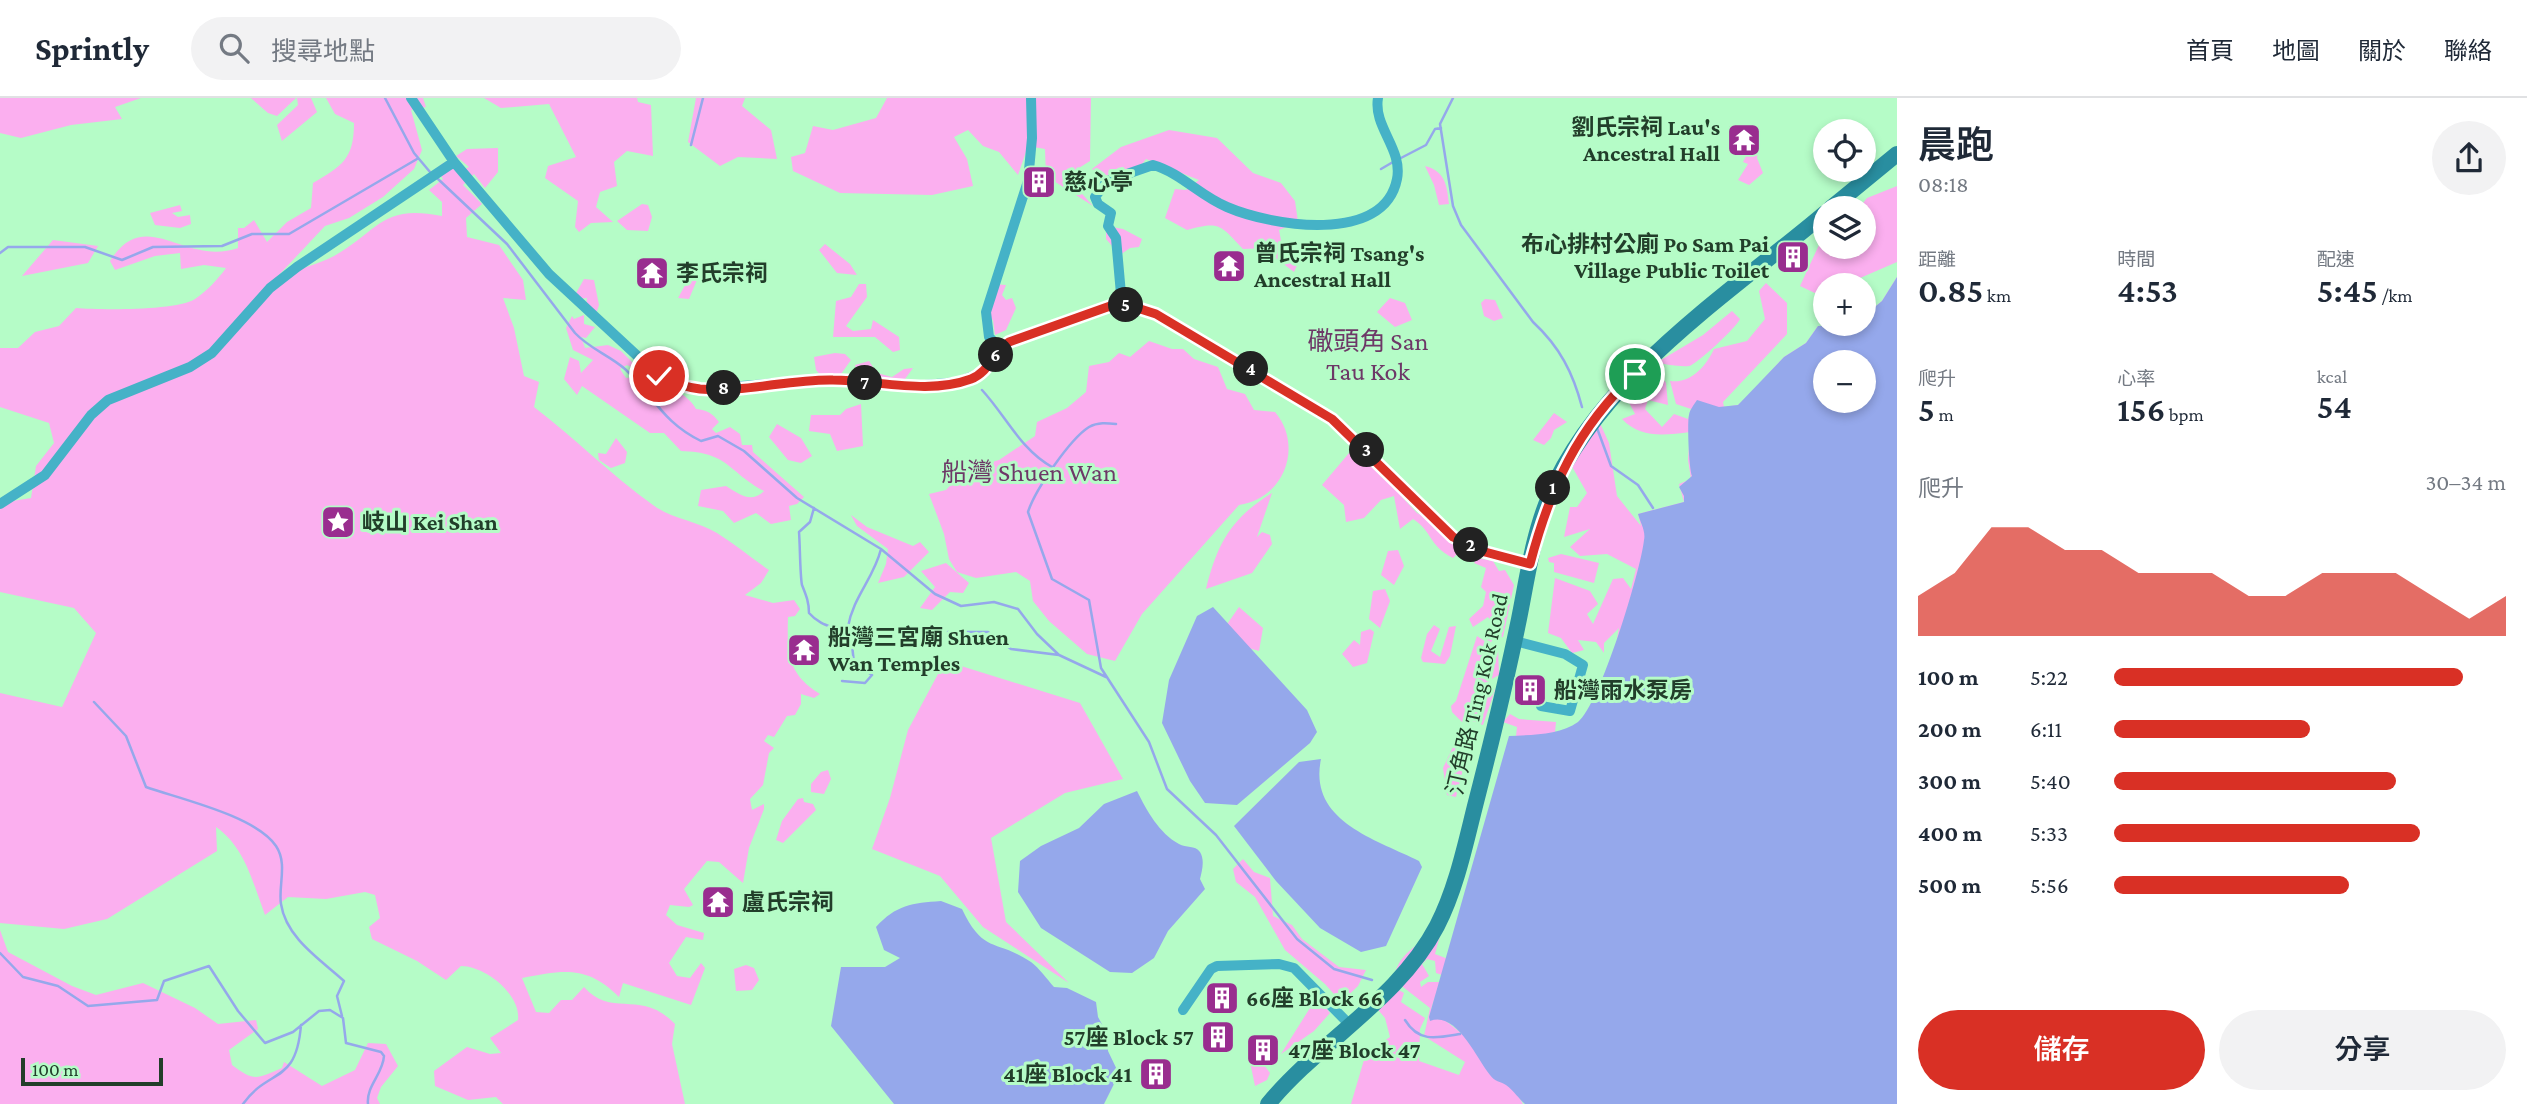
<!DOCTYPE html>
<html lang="zh-TW">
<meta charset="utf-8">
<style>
body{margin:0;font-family:"Crimson Pro","Noto Sans TC",serif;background:#f2f2f3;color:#1f2937;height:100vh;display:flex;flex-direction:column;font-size:26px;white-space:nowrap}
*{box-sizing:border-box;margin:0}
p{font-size:23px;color:#747a83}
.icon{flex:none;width:38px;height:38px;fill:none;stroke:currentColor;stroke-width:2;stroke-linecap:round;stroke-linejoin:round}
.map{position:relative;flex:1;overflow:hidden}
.drawer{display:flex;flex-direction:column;background:#fff;width:630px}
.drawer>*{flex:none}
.buttons{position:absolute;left:1813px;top:21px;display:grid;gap:14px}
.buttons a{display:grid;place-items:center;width:63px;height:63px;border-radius:50%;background:#fff;box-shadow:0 4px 10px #0003;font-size:35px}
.scale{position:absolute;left:21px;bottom:18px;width:142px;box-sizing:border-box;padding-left:7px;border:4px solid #223e2a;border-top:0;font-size:19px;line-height:24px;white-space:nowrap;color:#223e2a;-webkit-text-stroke:5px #b5fcc7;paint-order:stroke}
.pin{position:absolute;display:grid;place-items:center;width:60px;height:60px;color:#fff;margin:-30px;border:4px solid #fff;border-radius:50%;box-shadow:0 2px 7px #0007}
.km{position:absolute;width:35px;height:35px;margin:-18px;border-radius:50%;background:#222;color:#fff;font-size:19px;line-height:35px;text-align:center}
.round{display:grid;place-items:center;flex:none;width:74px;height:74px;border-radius:37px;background:#f2f2f3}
.summary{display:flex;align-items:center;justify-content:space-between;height:119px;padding:0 21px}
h1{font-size:38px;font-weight:600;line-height:52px}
.figures{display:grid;grid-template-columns:repeat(3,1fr);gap:10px;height:119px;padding:7px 21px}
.figures div{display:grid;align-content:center}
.figures b{font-size:35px;font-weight:600}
.figures small{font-size:19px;font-weight:400}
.figures p{font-size:19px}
.chart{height:196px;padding:14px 21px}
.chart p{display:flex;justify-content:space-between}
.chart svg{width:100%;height:126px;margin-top:7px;fill:#d93025;opacity:.7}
.action{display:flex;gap:14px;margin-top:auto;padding:14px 21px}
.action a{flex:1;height:80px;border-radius:42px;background:#d93025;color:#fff;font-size:28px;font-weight:600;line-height:80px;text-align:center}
.action a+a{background:#f2f2f3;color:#1f2937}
ul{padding:0 21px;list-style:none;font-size:23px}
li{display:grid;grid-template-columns:112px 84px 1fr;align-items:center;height:52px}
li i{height:18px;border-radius:9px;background:#d93025}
header{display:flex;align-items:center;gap:42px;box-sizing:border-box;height:98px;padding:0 35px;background:#fff;border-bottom:2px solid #e0e1e3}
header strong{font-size:33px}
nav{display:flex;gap:38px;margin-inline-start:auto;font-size:24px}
.search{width:490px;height:63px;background:#f2f2f3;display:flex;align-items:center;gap:18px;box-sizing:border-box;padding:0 24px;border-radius:38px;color:#747a83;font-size:26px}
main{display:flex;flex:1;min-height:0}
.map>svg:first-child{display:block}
</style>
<header>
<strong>Sprintly</strong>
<div class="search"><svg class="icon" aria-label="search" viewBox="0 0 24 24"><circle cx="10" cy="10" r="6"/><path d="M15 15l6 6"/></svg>搜尋地點</div>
<nav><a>首頁</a><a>地圖</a><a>關於</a><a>聯絡</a></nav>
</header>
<main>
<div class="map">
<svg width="1897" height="1006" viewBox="0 0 1897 1006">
<rect width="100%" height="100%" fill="#b5fcc7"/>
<path fill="#fbafef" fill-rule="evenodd" d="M0 0H141L115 9 122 21 71 27 21 40 0 35Z
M251 0H296L277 18 268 15Z
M297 0H311L317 14 282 43 277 27 298 7Z
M326 0H423L426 9 411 12 422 52 414 71 383 99 349 120 325 128 277 179C295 172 317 167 334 158 380 132 381 106 442 118V104L429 92 443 81 437 71 443 65 459 74 469 69 456 58 467 51 498 50V74L485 90 474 76 463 87 482 106 466 120 467 139 499 147 523 182 526 202 503 200 514 230 524 278 539 284 534 309C575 340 611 377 653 407 672 421 697 423 717 435 735 446 751 460 769 472L761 485 745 497 773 505 794 502 800 511 795 518 788 519C787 554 787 576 820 596L814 600 801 596V606L795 617 787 618 774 639 768 637 764 643 774 650 769 655 763 687 750 701 752 712 764 706V711L749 750 743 785 719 764 707 763 684 791 693 807 689 809 670 807 666 817 677 827 704 835 703 842 686 839 669 865 677 878 690 880 701 865 705 870 691 907 623 885 619 899C587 867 564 872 522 880L536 914 549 915 561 902H572L584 889C612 921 641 890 675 926L672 946 685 1006H503L496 999 468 1002 435 988 434 973 467 949 490 956 501 955 490 940 518 922C521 896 485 868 461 868L446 882 417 863 372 841 369 829 380 820 375 797 365 794 326 801 288 799 265 817C253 785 245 749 216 729L217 753 107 821 64 831 0 825V595L62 609 96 535 74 510 0 494V405L31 400 36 368 54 345 49 325 0 309V250H18L35 234 59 228 76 210C99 212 176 213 195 201 206 194 219 180 226 170L204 167 181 171 180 155 155 158 115 172 110 163C146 106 184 169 238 150V130H244L254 122 267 144 287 124 311 110 313 85C342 68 354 61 354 25L335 16Z
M484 0H637L638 4 651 7 653 58 627 53 614 64 617 88 600 94 596 109 613 124 591 125 579 134 575 129 578 103 545 80 548 68 576 59 549 6 501 10Z
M696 0H745L742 8 771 32 777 61 738 59 720 68 688 44Z
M887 0H1091L1090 63 1066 78 1093 108 1046 78 1045 51 1028 48 1018 77 999 54 983 48 968 32 954 39 967 61 973 88 932 97 840 95 793 73 791 59 805 55 813 28 833 32 876 20Z
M1169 32 1217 40 1253 75 1281 85 1295 103 1298 124 1279 132 1282 148 1299 163 1294 174 1273 158 1269 150 1243 151C1220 127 1220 123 1187 132L1165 120 1175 91 1186 92 1199 82 1146 61 1130 82 1111 90 1092 71 1121 49Z
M1757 37 1760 39 1757 60 1763 75 1749 87 1738 82 1748 66 1743 64Z
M1425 68C1445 73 1447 87 1449 106L1439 107 1434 87Z
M1897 88V164L1844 187H1825V196L1821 198 1800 188 1825 134V149H1864V110H1859L1867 100Z
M642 106 648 107 652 119 648 133 627 132 617 123Z
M180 107 182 113 172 115 178 119 190 117 191 126 180 130 155 127 150 115Z
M1112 129 1123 131 1142 141 1139 149 1130 150 1120 157 1106 141V134Z
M53 142 98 148 88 165 22 178Z
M825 146 850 166 857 177 837 175 819 152Z
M688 161 695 164 699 177 689 201 678 200 689 180Z
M1897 179V572L1617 540 1619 530 1604 545V555L1596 544 1578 542 1584 552 1572 555 1561 540 1548 535 1555 480 1590 493 1598 506 1587 516 1593 526 1613 481 1623 480 1631 491 1636 471 1607 456 1580 458 1570 449 1590 431 1564 439 1570 409H1577L1587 395 1570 365 1599 323 1609 345 1617 398 1641 428 1638 416 1684 404 1679 386 1691 381 1688 362 1690 334C1665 337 1641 341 1622 321L1635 316 1623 293 1642 274 1646 284 1662 279 1666 285 1668 307 1648 302 1645 311 1662 329 1674 316 1688 321 1691 311 1676 306 1670 283C1691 286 1706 268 1714 251L1747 243 1765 221 1759 193 1766 185 1787 205V236L1723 304 1724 309 1738 307 1746 300 1784 259 1806 245 1818 228 1864 226V218L1882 203ZM1825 264H1864V303H1825Z
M584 181 594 182 599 207 596 216 586 209 587 200 578 201 575 197Z
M859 186H866L867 199 846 228 853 233 871 231 873 222 899 239 900 252 893 254 875 239H833L836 203 851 199Z
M992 186 1006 187 1002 197 1006 202 1012 200 1016 210 1006 232 995 237 993 222 984 218Z
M1390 200 1405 205 1412 222 1395 229 1377 214Z
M1485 201 1495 202 1503 220 1494 223 1484 218 1481 205Z
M1732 213 1740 221C1737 229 1696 267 1689 268 1678 269 1666 266 1656 265L1703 237Z
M584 217V226L595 229 586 240 581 239 585 250 608 247 621 253 643 275 627 267 620 271 626 280C647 278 686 291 696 311 707 312 712 315 719 324L712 331 716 335 730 329 740 336 742 347H752L753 354 804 399 797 406 789 408 791 422 771 426 756 415 734 425 723 413 698 408 701 392 726 388C739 396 751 406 764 393 728 374 729 354 681 353L664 335H650L582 288 577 297 564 281 570 259 579 263 581 275 593 262 573 252 566 230 572 218 574 221Z
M1149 243 1172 251H1183L1194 261 1218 269 1227 291 1245 296 1254 312 1275 314C1304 348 1284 401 1239 407L1142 516 1115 563 1087 556 1049 523 1033 503 1030 483 1016 474 976 480 957 474 949 461 944 436 929 396 946 392 965 372 999 362 1035 338 1037 324 1067 310 1086 294 1089 268 1109 264 1119 255 1130 259Z
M835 255 845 256 851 262 841 276 822 279 816 272 814 259Z
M869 263 877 275 892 279 904 271 913 270 905 281 889 284 859 280 855 267Z
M861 306 863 348 837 353 830 336 809 333 811 317H840L846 311Z
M1554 315 1567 324 1554 332 1551 340 1544 347 1533 342Z
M777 326 801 340 812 358 801 365 788 362 769 339Z
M616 340 627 354 625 365 611 370 599 362 598 355 606 356Z
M1355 348 1380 372V378L1399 391 1402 399 1417 415 1459 436 1461 452 1453 460C1427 446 1434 435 1413 421L1400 431 1394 398 1381 402 1364 420 1346 424 1344 407 1322 387Z
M1272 395 1257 439 1262 434 1270 437 1272 446 1252 475 1206 491C1217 446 1231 420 1272 395Z
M851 417 867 429 913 448 920 444 929 454 904 479 878 485 886 466 888 451 857 428Z
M1398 452 1404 468 1394 487 1381 477 1388 453Z
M1561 456 1599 465 1594 485 1554 474V465L1549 464 1548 460Z
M1477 460 1493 463 1499 473 1505 472 1514 487 1511 501 1504 496 1498 503 1510 506 1503 539 1494 540 1489 547 1484 538 1497 532 1488 519 1473 529 1469 521 1483 508 1486 494 1481 489 1486 470 1474 465Z
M946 465 969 485 963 495 950 494 932 512 920 510 935 489 921 473Z
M1385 491 1390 503 1380 530 1369 521 1373 493Z
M1239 509 1263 530 1259 553 1238 547 1223 532Z
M1434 527 1440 531 1431 553 1440 559 1449 529 1456 528 1450 558 1445 566 1423 564 1421 560 1427 536Z
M1370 531 1374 534 1367 565 1353 569 1342 556 1354 542 1360 547 1361 534Z
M1477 538 1486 544V551L1498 549 1499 577 1488 583 1495 592 1483 627 1472 623 1462 624 1452 614 1451 608 1456 603Z
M945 563 1080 605 1123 681 1065 695 991 740 1006 824 1069 885 983 829 940 778 872 751 890 700 908 632Z
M1510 616 1519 621 1556 624 1555 634 1523 641 1516 638 1517 629 1503 624Z
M1453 649 1468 651 1456 699 1447 697 1443 670Z
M828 672 831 681 824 696 811 694V686L821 674Z
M803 700 804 704 813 706 816 712 783 745 776 742 782 723 798 701Z
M1243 761 1254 774 1270 780 1273 818 1292 827 1302 841 1339 869 1366 872 1358 888 1341 904 1325 886 1285 852 1255 799 1236 784 1233 771Z
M0 832 8 854 72 888 96 897 143 885 195 910 218 926 256 922 258 931 229 952 232 967C255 984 256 981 282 970L284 964 322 988 355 972 368 945 386 946 398 968 381 989 377 1000 380 1006H0Z
M1441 834 1435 856 1448 861 1445 878 1436 875 1435 863 1427 861 1422 866 1429 878 1420 884 1421 889 1428 884H1440L1431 911C1467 940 1501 965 1523 1006H1351L1366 955 1390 939 1385 920 1374 907 1390 887 1404 895 1401 904 1425 920 1420 931 1419 963 1459 977 1465 964 1424 938 1430 910 1394 882C1396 857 1419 844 1441 834Z
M746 867 754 870 759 882 752 892 736 893 734 871Z
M1319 901 1330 915 1314 933 1281 956 1315 902Z
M1250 964 1264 967 1270 975 1267 982 1255 988Z"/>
<path fill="#95a8eb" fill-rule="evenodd" d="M1897 179V1006H1525C1519 1001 1514 993 1506 987 1500 983 1495 984 1490 977 1475 958 1456 913 1430 923L1429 919 1509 638C1531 637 1560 637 1578 624 1600 607 1641 472 1644 442 1646 433 1640 424 1638 416L1684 404V398L1679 389 1692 378C1689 370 1687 326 1689 317 1690 311 1694 307 1697 302L1719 309 1738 307 1784 259 1806 245 1818 228 1864 226V218L1882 203ZM1825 264H1864V303H1825Z
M1213 509 1307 612 1317 634 1310 645 1237 707 1205 705 1190 683 1162 625 1169 582 1197 518Z
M1321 661C1308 723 1375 741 1419 763L1422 769 1386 848 1361 854 1320 830 1276 783 1234 728 1299 664Z
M1137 693C1147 713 1159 735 1179 746 1186 750 1195 747 1200 754 1205 762 1202 773 1200 781L1205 791 1168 833 1154 860 1132 875 1110 874 1041 830 1018 794 1020 763 1041 748 1079 730 1104 706Z
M941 803 962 811C984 857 995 840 1031 864 1039 870 1047 881 1054 889L1067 890 1096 904 1098 919 1108 937V953L1119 976 1104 1006H894L831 928 841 869H885L900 860 884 852 876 829C896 807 912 805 941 803Z"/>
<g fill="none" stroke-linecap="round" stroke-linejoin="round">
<path stroke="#95a8eb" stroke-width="2.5" d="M385 0 414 55 430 74
M1453 0 1440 26 1453 108 1461 127 1533 224C1560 249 1573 275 1582 309
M691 47 703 0
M1399 61 1426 47 1435 31 1441 30
M1381 71 1393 64
M438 81 507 146 575 235C590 251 609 257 625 271 654 298 662 324 701 343L718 338 744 353 797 400 881 451 935 496 961 508 994 504 1018 511 1037 536 1059 557
M0 155 8 149H85L122 162 153 149 222 148 252 136H289L417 61
M982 292C1006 318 1020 351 1052 369
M1116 326C1107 325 1098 324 1089 329 1070 341 1035 392 1028 414L1052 481 1089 502 1101 570 1149 644 1167 691 1216 737 1297 841 1334 871 1372 882
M1597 330 1611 368 1638 387 1653 410
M814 410 810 424 799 434C800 445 800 478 802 487 806 497 809 504 809 515 822 530 837 528 851 538L854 565 872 577 865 585 842 583
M848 529C853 499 874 480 881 451
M948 534H988L1011 551 1059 557 1106 579
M94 604 126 638 146 689C180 701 256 718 276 748 288 766 278 788 281 806 286 840 321 862 344 883L337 898 342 918
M0 855 23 879 58 888 88 908 157 902 164 883 209 868 238 913 265 945 293 934 319 913 330 912 343 920 346 945 381 954 384 958C383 976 366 988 368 1006
M1405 922C1419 945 1437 940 1460 936
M243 1006C269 969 296 988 301 927"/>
<path stroke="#45b2c7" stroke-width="10" d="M411 0 454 64 549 176 659 278 680 288 702 291 832 281 914 288 958 284 981 275 1009 244 1103 210 1128 207 1156 217 1332 321 1453 439 1485 454 1530 466
M1122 207 1116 140 1108 128 1111 115 1098 106 1095 99 1107 83 1153 67C1181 75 1200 98 1227 109 1271 128 1384 147 1397 81 1403 51 1373 29 1378 0
M1000 250 989 239 986 214 1028 83 1032 40 1031 0
M0 406 45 377 91 317 108 302 190 269 212 255 270 190 297 169 454 64
M1515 543 1565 556 1583 567 1570 613 1541 608
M1183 912 1211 871 1217 868 1279 866 1294 870 1349 926"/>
<path stroke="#298ea0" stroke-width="16" d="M1831 110 1897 56
M1268 1006C1320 943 1399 901 1437 828 1456 791 1465 748 1475 708 1491 646 1506 584 1519 521 1527 481 1533 437 1549 399 1597 281 1730 195 1825 115"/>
</g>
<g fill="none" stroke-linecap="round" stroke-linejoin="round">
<g stroke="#fff" stroke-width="14">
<path id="route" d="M659 278C673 285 684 289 700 291 744 295 789 281 833 282 877 282 928 297 971 281 989 274 994 254 1009 244L1113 207H1128L1156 216 1332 321 1453 439 1485 454 1530 466C1550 390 1577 330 1635 276"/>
</g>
<use href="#route" stroke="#d93025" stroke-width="9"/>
</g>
<defs>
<g id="temple-square" transform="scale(1.75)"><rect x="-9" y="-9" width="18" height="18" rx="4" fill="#992d8f" stroke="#b5fcc7"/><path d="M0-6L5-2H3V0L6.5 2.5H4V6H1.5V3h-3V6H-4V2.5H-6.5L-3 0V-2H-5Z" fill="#fff"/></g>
<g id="building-square" transform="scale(1.75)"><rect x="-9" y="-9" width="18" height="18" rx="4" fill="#992d8f" stroke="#b5fcc7"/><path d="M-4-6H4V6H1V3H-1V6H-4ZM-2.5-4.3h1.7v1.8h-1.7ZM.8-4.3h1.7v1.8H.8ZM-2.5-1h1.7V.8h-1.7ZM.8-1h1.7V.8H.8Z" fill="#fff"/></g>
<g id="sight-square" transform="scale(1.75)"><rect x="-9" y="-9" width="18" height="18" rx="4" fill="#992d8f" stroke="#b5fcc7"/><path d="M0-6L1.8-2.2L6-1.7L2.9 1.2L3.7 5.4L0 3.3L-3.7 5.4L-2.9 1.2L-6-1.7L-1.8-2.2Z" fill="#fff"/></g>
</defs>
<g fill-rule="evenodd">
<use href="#temple-square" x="1744" y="42"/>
<use href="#building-square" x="1039" y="84"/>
<use href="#building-square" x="1793" y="159"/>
<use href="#temple-square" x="1229" y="168"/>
<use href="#temple-square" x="652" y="175"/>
<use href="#sight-square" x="338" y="424"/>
<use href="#temple-square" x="804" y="552"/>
<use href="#building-square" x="1530" y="592"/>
<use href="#temple-square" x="718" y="804"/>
<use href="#building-square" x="1222" y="900"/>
<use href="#building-square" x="1218" y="939"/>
<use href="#building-square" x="1263" y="952"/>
<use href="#building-square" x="1156" y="976"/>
</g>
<g text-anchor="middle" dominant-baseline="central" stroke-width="6" stroke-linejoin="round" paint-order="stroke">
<g font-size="23" font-weight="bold" fill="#223e2a" stroke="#b5fcc7" text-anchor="start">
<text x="1720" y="29" text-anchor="end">劉氏宗祠 Lau's<tspan x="1720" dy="26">Ancestral Hall</tspan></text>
<text x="1064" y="84">慈心亭</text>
<text x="1769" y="146" text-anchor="end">布心排村公廁 Po Sam Pai<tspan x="1769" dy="26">Village Public Toilet</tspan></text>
<text x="1254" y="155">曾氏宗祠 Tsang's<tspan x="1254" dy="26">Ancestral Hall</tspan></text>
<text x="676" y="175">李氏宗祠</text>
<text x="362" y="424">岐山 Kei Shan</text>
<text x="828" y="539">船灣三宮廟 Shuen<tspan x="828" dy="26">Wan Temples</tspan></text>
<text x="1554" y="592">船灣雨水泵房</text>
<text x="742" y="804">盧氏宗祠</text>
<text x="1246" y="900">66座 Block 66</text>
<text x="1194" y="939" text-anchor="end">57座 Block 57</text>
<text x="1288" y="952">47座 Block 47</text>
<text x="1132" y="976" text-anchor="end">41座 Block 41</text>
</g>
<g font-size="23" fill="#223e2a" stroke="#b5fcc7">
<text transform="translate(1477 596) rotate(-77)">汀角路 Ting Kok Road</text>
</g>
<g font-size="26" fill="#6d3867" stroke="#b5fcc7">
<text x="1368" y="243">䃟頭角 San<tspan x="1368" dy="30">Tau Kok</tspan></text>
<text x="1029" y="374">船灣 Shuen Wan</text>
</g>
</g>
</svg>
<div class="buttons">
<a><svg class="icon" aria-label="locate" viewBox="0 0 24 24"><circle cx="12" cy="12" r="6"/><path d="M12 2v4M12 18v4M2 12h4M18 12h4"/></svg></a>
<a><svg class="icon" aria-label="layers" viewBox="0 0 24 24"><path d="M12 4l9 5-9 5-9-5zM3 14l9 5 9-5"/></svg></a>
<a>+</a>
<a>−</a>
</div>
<div class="scale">100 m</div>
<div class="pin" style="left:1635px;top:276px;background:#1e9e55"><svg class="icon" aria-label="arrive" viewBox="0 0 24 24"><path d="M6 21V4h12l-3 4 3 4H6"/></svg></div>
<div class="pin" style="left:659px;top:278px;background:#d93025"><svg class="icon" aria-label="check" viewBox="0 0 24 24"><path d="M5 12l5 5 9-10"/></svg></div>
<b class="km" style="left:1553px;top:390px">1</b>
<b class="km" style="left:1471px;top:447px">2</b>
<b class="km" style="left:1367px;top:352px">3</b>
<b class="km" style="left:1251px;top:271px">4</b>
<b class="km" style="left:1126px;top:207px">5</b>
<b class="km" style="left:996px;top:257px">6</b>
<b class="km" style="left:865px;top:285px">7</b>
<b class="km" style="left:724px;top:290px">8</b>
</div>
<section class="drawer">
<div class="summary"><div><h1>晨跑</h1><p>08:18</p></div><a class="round"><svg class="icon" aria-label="share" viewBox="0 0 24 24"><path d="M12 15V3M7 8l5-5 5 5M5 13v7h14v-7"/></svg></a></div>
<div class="figures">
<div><p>距離</p><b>0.85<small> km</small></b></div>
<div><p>時間</p><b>4:53</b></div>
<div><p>配速</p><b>5:45<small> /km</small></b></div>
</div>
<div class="figures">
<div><p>爬升</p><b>5<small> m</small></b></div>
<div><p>心率</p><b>156<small> bpm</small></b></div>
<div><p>kcal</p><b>54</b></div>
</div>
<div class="chart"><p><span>爬升</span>30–34 m</p>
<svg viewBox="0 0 160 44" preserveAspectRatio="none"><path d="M0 44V30L10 22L20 6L30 6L40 14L50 14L60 22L70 22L80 22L90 30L100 30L110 22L120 22L130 22L140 30L150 38L160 30V44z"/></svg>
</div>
<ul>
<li><b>100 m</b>5:22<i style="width:89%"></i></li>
<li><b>200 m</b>6:11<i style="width:50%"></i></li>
<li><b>300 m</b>5:40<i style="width:72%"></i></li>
<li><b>400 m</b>5:33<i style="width:78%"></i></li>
<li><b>500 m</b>5:56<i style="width:60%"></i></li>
</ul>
<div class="action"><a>儲存</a><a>分享</a></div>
</section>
</main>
